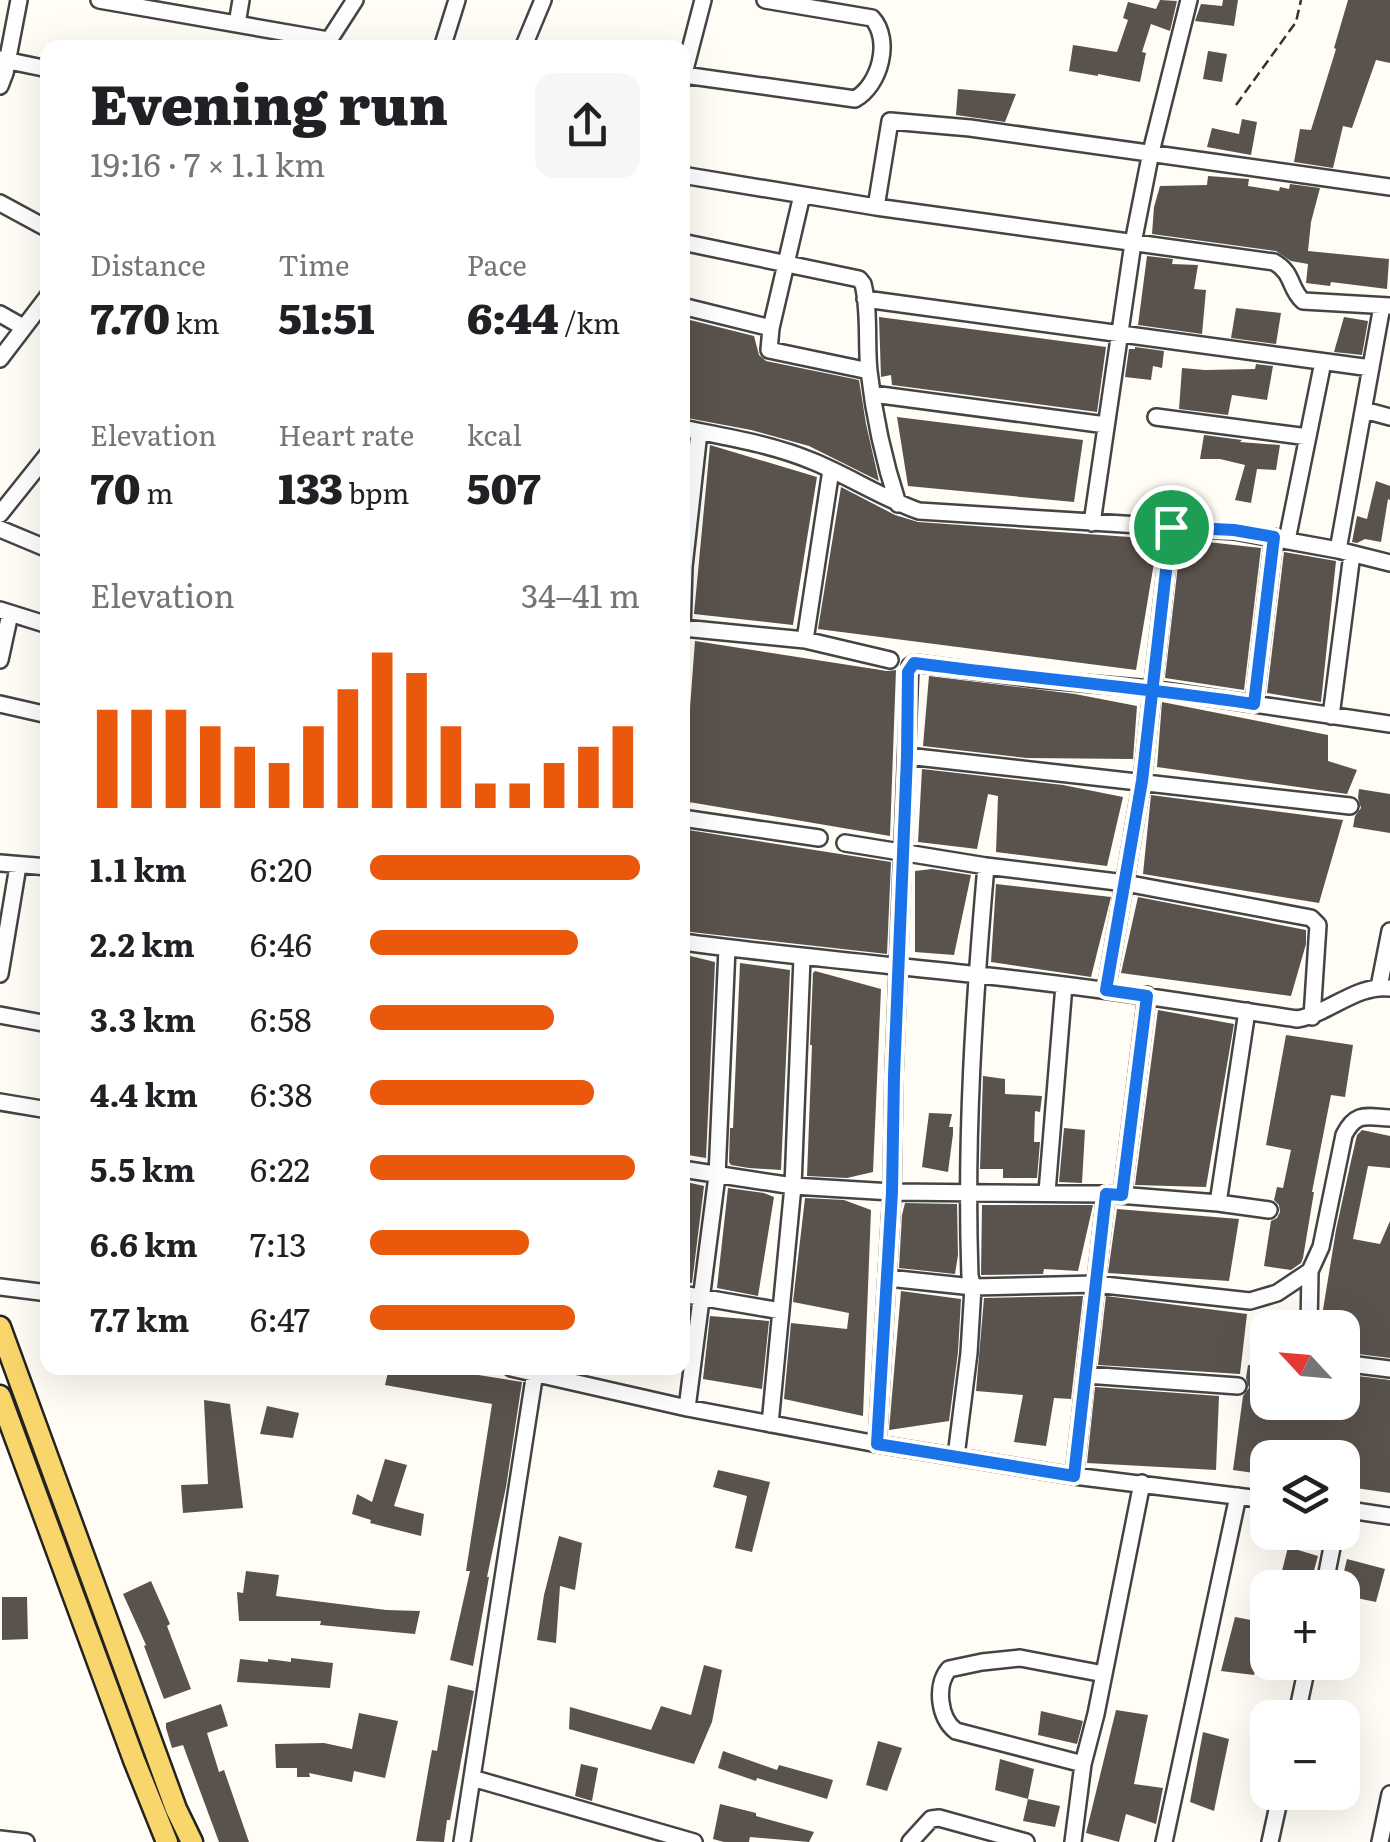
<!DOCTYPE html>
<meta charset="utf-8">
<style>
body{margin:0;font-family:Literata,serif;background:#f6f6f6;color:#202124;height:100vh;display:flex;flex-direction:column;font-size:38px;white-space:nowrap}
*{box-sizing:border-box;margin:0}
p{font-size:32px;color:#757577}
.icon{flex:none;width:55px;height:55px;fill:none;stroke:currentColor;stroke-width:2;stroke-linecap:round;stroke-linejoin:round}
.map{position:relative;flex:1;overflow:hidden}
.sheet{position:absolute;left:40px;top:40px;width:650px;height:1335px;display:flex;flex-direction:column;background:#fff;border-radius:20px;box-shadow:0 10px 40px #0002}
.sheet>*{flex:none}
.needle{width:65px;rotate:296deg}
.tools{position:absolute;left:1250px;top:1310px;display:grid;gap:20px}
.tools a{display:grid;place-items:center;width:110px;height:110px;border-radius:20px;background:#fff;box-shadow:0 10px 40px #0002;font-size:50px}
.pin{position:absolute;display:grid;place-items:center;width:85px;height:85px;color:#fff;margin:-42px;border:5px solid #fff;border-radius:50%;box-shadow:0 2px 10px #0007}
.round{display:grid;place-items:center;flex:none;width:105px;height:105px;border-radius:20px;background:#f6f6f6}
.head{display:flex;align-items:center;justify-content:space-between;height:170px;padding:0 50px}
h1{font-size:55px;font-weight:800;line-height:75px}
.stats{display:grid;grid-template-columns:repeat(3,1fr);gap:15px;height:170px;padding:10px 50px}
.stats div{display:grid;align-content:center}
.stats b{font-size:42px;font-weight:800}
.stats small{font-size:28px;font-weight:400}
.stats p{font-size:28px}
.chart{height:280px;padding:20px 50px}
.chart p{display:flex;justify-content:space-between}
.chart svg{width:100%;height:180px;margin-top:10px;stroke:#ea580c;stroke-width:6}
ul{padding:0 50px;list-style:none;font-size:32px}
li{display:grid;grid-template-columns:160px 120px 1fr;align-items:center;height:75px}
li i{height:25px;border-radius:12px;background:#ea580c}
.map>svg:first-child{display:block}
</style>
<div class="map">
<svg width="1390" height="1842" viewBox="0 0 1390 1842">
<rect width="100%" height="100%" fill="#fffdf5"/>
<path fill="#5a524d" d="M1160 0 1177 1 1170 31 1151 24 1142 52 1146 53 1140 82 1098 74V76L1069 71 1073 45 1117 52 1128 20 1123 18 1128 2 1156 9Z
M1223 0H1238L1234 26 1195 21 1201 4 1222 6Z
M1348 0H1390V63L1376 60 1352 128 1343 126 1333 168 1294 162 1300 129 1311 130 1336 49 1334 48Z
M1208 51 1227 54 1222 82 1203 79Z
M958 89 1016 94 1005 122 956 115Z
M1242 119 1257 122 1251 155 1207 147 1212 128 1239 134Z
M1208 176 1249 179 1248 186 1279 191 1280 187 1289 189 1290 184 1320 188 1311 222 1308 251 1389 259 1387 289 1331 282 1330 286 1306 283 1308 264 1291 261 1276 251 1152 234 1154 207 1160 186 1207 185Z
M1147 256 1173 259 1172 264 1198 265 1194 289 1206 290 1202 334 1138 325Z
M1236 308 1281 313 1276 344 1231 338Z
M879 317 1106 347 1097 412 892 385 891 375 881 377Z
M1344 317 1368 321 1362 355 1334 352Z
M682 318 754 336 759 355 766 361 859 380 866 424 879 481 809 446 751 430 682 417Z
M1135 347 1164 351 1162 368 1153 366 1151 380 1125 377 1129 349H1135Z
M1256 364 1273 366 1267 400 1232 395 1228 415 1179 409 1182 368 1205 370 1255 369Z
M897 417 1083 440 1074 502 908 486Z
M1204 435 1242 440 1240 442 1280 445 1276 470 1257 469 1251 503 1235 500 1245 465 1220 459H1200Z
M710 445 817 477 793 625 694 614Z
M1376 481 1390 486V500L1388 499 1381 542 1365 539 1357 543 1352 542 1357 516 1367 519Z
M841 487 895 515 918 522 1158 539 1136 670 818 629Z
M1181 539 1261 548 1244 690 1165 678Z
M1284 552 1336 561 1321 702 1267 693Z
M695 641 887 671 896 670 890 836 683 801Z
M929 676 1075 694 1137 706 1133 759 1026 758 923 746Z
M1162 702 1328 735V761L1357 770 1347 794 1157 767Z
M922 769 1063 785 1123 797 1107 866 996 852 998 796 988 794 977 849 918 842Z
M1359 789 1390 794V833L1353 827 1355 816 1361 808 1358 798Z
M1151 795 1343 820 1319 903 1143 874Z
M682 829 891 862 887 954 682 931Z
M932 869 971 875 954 955 915 952V871Z
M996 884 1111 897 1091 977 991 962Z
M1138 897 1306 930V944L1291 996 1121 973Z
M682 954 715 962 706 1158 682 1154Z
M740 963 790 970 781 1170 749 1168 731 1165 729 1162 730 1128H733Z
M815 971 881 989 873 1172 847 1178 807 1176 812 1045H810L813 973Z
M1158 1010 1234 1024 1206 1187 1135 1185Z
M1286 1035 1353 1045 1345 1097 1331 1095 1312 1192H1314L1303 1258 1301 1263 1291 1270 1264 1266 1271 1221 1277 1218 1280 1212 1279 1205 1274 1200 1277 1187 1283 1188 1291 1150 1266 1145Z
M983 1076 1005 1079V1094L1042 1096 1040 1112 1035 1111 1034 1142H1040L1037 1178H1003V1169H980Z
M929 1113 952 1114 949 1127H953V1134L948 1172 922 1167Z
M1064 1128 1085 1130 1082 1183 1059 1182Z
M1362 1130 1390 1136V1168L1368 1166 1353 1239 1380 1244 1390 1221V1358L1342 1352V1328H1320L1336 1230 1351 1161 1357 1135Z
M682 1181 704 1186 692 1283 682 1282Z
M728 1188 764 1193 774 1197 758 1296 717 1288Z
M805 1198 844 1200 871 1210 863 1416 784 1399 791 1323 847 1329 849 1313 793 1302Z
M905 1203 957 1204 958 1255 955 1274 899 1268 902 1215Z
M982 1205H1093L1078 1271 1044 1269 1043 1274 981 1275Z
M1117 1209 1239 1219 1229 1281 1108 1273Z
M901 1291 961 1299 958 1352 949 1421 889 1430Z
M1083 1296 1071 1399 1054 1398 1046 1446 1014 1442 1023 1395 976 1391 984 1298Z
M1106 1296 1247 1314 1240 1374 1098 1365Z
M710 1316 769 1321 762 1389 703 1379Z
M1248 1365 1268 1368V1402H1342V1374L1390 1380V1493L1342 1486V1458H1268V1475L1233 1470 1243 1396 1249 1388 1246 1378Z
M389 1368H434L522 1382 506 1487 487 1577H489L473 1666 450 1660 470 1571H466L492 1404 385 1385Z
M1095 1387 1219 1396 1216 1470 1087 1463Z
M204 1400 230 1404 243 1508 183 1513 181 1485 208 1484Z
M267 1406 299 1413 293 1438 260 1434Z
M385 1459 407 1465 394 1506 424 1514 421 1536 370 1523 371 1520 352 1514 357 1494 372 1502Z
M718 1470 770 1482 752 1552 735 1548 747 1496 713 1487Z
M559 1536 582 1543 575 1590 560 1586 556 1643 537 1640 544 1595Z
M1288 1547 1318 1556 1310 1585 1280 1579Z
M1347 1559 1385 1569 1376 1602 1342 1595V1588H1340Z
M246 1571 279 1575 276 1596 386 1610 420 1611 415 1634 320 1625 321 1621H239L237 1592 243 1593Z
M1264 1573 1268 1574V1638L1263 1637 1254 1675 1221 1671 1235 1617 1251 1620Z
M151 1581 170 1624 167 1626 191 1689 164 1699 144 1646 146 1645 123 1594Z
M2 1597H27L28 1639 2 1640Z
M291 1658 333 1663 330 1688 237 1682 240 1659 268 1662V1659L291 1662Z
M704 1665 722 1670 712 1722 694 1764 569 1729 570 1707 651 1730 661 1706 691 1715Z
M448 1685 474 1691 450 1820H447L444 1842 416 1841 429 1766 432 1750 437 1751Z
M221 1704 228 1726 207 1733 219 1772 224 1770 249 1842H219L183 1745 172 1748 166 1728V1723Z
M1116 1710 1148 1715 1134 1784 1163 1788 1156 1824 1126 1814 1119 1842 1086 1833Z
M1041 1711 1083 1721 1077 1744 1038 1735Z
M359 1713 398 1721 385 1778 354 1771 352 1782 309 1773 310 1777H297V1768H276L275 1744 324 1743 352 1749Z
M1203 1732 1229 1739 1214 1811 1190 1802Z
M878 1741 902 1748 887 1791 866 1785Z
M723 1751 777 1770 779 1765 833 1780 827 1799 757 1778 756 1781 718 1768Z
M1000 1759 1034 1769 1028 1799 995 1790Z
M581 1764 598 1768 592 1801 575 1796Z
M1028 1799 1060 1806 1055 1827 1023 1821Z
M720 1804 756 1813V1816L814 1832 809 1842 750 1837 749 1842H724L713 1839Z"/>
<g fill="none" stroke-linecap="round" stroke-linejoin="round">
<g stroke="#444" stroke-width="20">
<path id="minor" d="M99 0 328 40
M237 24 241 0
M324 48 355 0
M442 48 457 0
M523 48 543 0
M0 59 48 69
M684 75 855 99C880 85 892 40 872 18L765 0
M682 81 703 0
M0 86 5 73 19 0
M682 175 876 207 1274 262C1294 273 1289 289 1303 301L1390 306
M802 195 771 328 769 350 869 371
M0 203 48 229
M876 207 890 121 970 128 1390 187
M682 242 859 279 863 284C870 311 866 343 869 371 874 416 884 461 898 504
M865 299 1371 368
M682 306 771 328
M0 314 23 327
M0 359 48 296
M873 394 1106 425
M1364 410 1390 417
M1156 417 1308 437
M682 428C726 437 771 444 812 461 849 476 882 498 919 511L1234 531 1338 550 1390 563
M0 514 48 454
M1092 523 1133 243 1151 152 1189 0
M0 529 48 549
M1287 540 1323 362
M1338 550 1382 306
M0 610 48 625
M683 628 805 640 890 660
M682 631 684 567 699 432
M805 640 831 470
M0 660 10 614
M0 704 48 715
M1254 704 1274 537
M1331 716 1352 554
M907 756 1350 806
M682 818 819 838
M845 843 986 866 1125 883 1311 918 1318 925 1312 1017
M0 863 48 867
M682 942C781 955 880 964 979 975 1085 986 1191 1003 1297 1019 1329 1014 1356 984 1390 988
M0 974 18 866
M1379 987 1390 931
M1106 990 1142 781 1171 527
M0 1015 48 1024
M0 1102 48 1110
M682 1169 793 1186 892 1192 1106 1194 1218 1203 1269 1210
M1047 1192 1064 985
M1122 1195 1147 995
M1218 1203 1247 1011
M888 1278 973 1287 1095 1284 1250 1301 1277 1293 1310 1271 1321 1247 1344 1135C1356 1111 1367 1117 1390 1118
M0 1287 48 1293
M682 1294 781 1311
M1309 1328 1310 1271
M1342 1363 1390 1369
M511 1368 687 1408 877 1444 1074 1476 1268 1500
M1086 1375 1238 1386
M687 1408 717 1176 727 948
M770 1424 793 1186 802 958
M877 1444 892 1192 894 1075 910 666 914 663 1037 679 1151 689 1390 724
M956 1456 969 1353 973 1287 970 1276C965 1140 974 1003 986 866
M1074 1476 1106 1194
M1342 1509 1390 1516
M1324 1588 1335 1532
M1296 1718 1308 1662
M1083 1764 956 1731C939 1719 935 1685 949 1669L982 1662 1020 1658 1104 1674
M472 1778 694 1842
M0 1839 26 1842
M462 1842 535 1372
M910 1842 931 1819 939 1818 1026 1842
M1073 1842 1083 1764 1096 1714 1142 1483
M1164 1842 1238 1496
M1270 1842 1281 1792
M1380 1842 1390 1794"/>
</g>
<g stroke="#222" stroke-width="25">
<path id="major" d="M0 1327 176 1809 192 1842
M0 1396 134 1760 167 1842"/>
</g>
<path stroke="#333" stroke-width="2.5" stroke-dasharray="10 5" stroke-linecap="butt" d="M1236 105 1296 22 1301 0"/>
<use href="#minor" stroke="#fff" stroke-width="15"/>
<use href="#major" stroke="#f9d66b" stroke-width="20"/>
</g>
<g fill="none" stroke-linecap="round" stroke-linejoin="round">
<g stroke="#fff" stroke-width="20">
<path id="route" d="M1171 527 1142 781 1106 990 1147 996 1122 1195 1106 1194 1074 1476 877 1444 892 1192 894 1076 907 756 908 672 914 663C1027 678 1141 687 1254 704L1274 537 1234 530 1171 527"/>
</g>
<use href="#route" stroke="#1a73e8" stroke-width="12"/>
</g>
</svg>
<div class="tools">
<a><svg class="needle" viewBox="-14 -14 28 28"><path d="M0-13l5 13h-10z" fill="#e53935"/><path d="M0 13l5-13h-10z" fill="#757577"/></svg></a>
<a><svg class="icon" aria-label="layers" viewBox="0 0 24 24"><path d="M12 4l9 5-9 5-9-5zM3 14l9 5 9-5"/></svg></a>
<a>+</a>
<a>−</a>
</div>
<div class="pin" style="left:1171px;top:527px;background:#1e9e55"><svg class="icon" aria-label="arrive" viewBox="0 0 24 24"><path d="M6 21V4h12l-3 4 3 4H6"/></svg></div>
<section class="sheet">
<div class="head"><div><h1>Evening run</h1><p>19:16 · 7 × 1.1 km</p></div><a class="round"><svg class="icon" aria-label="share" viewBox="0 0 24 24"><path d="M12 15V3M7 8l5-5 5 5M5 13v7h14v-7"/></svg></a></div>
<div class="stats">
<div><p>Distance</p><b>7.70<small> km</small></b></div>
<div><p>Time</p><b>51:51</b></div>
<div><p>Pace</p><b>6:44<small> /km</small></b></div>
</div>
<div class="stats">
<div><p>Elevation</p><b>70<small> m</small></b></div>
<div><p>Heart rate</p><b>133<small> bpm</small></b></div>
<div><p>kcal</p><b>507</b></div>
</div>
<div class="chart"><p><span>Elevation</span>34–41 m</p>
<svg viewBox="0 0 160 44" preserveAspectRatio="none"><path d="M5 44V20M15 44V20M25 44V20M35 44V24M45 44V29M55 44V33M65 44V24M75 44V15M85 44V6M95 44V11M105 44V24M115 44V38M125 44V38M135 44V33M145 44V29M155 44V24"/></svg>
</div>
<ul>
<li><b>1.1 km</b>6:20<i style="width:100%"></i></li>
<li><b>2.2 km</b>6:46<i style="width:77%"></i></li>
<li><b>3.3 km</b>6:58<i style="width:68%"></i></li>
<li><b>4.4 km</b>6:38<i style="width:83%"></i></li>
<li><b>5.5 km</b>6:22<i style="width:98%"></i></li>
<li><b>6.6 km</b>7:13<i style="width:59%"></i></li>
<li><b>7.7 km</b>6:47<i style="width:76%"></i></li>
</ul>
</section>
</div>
